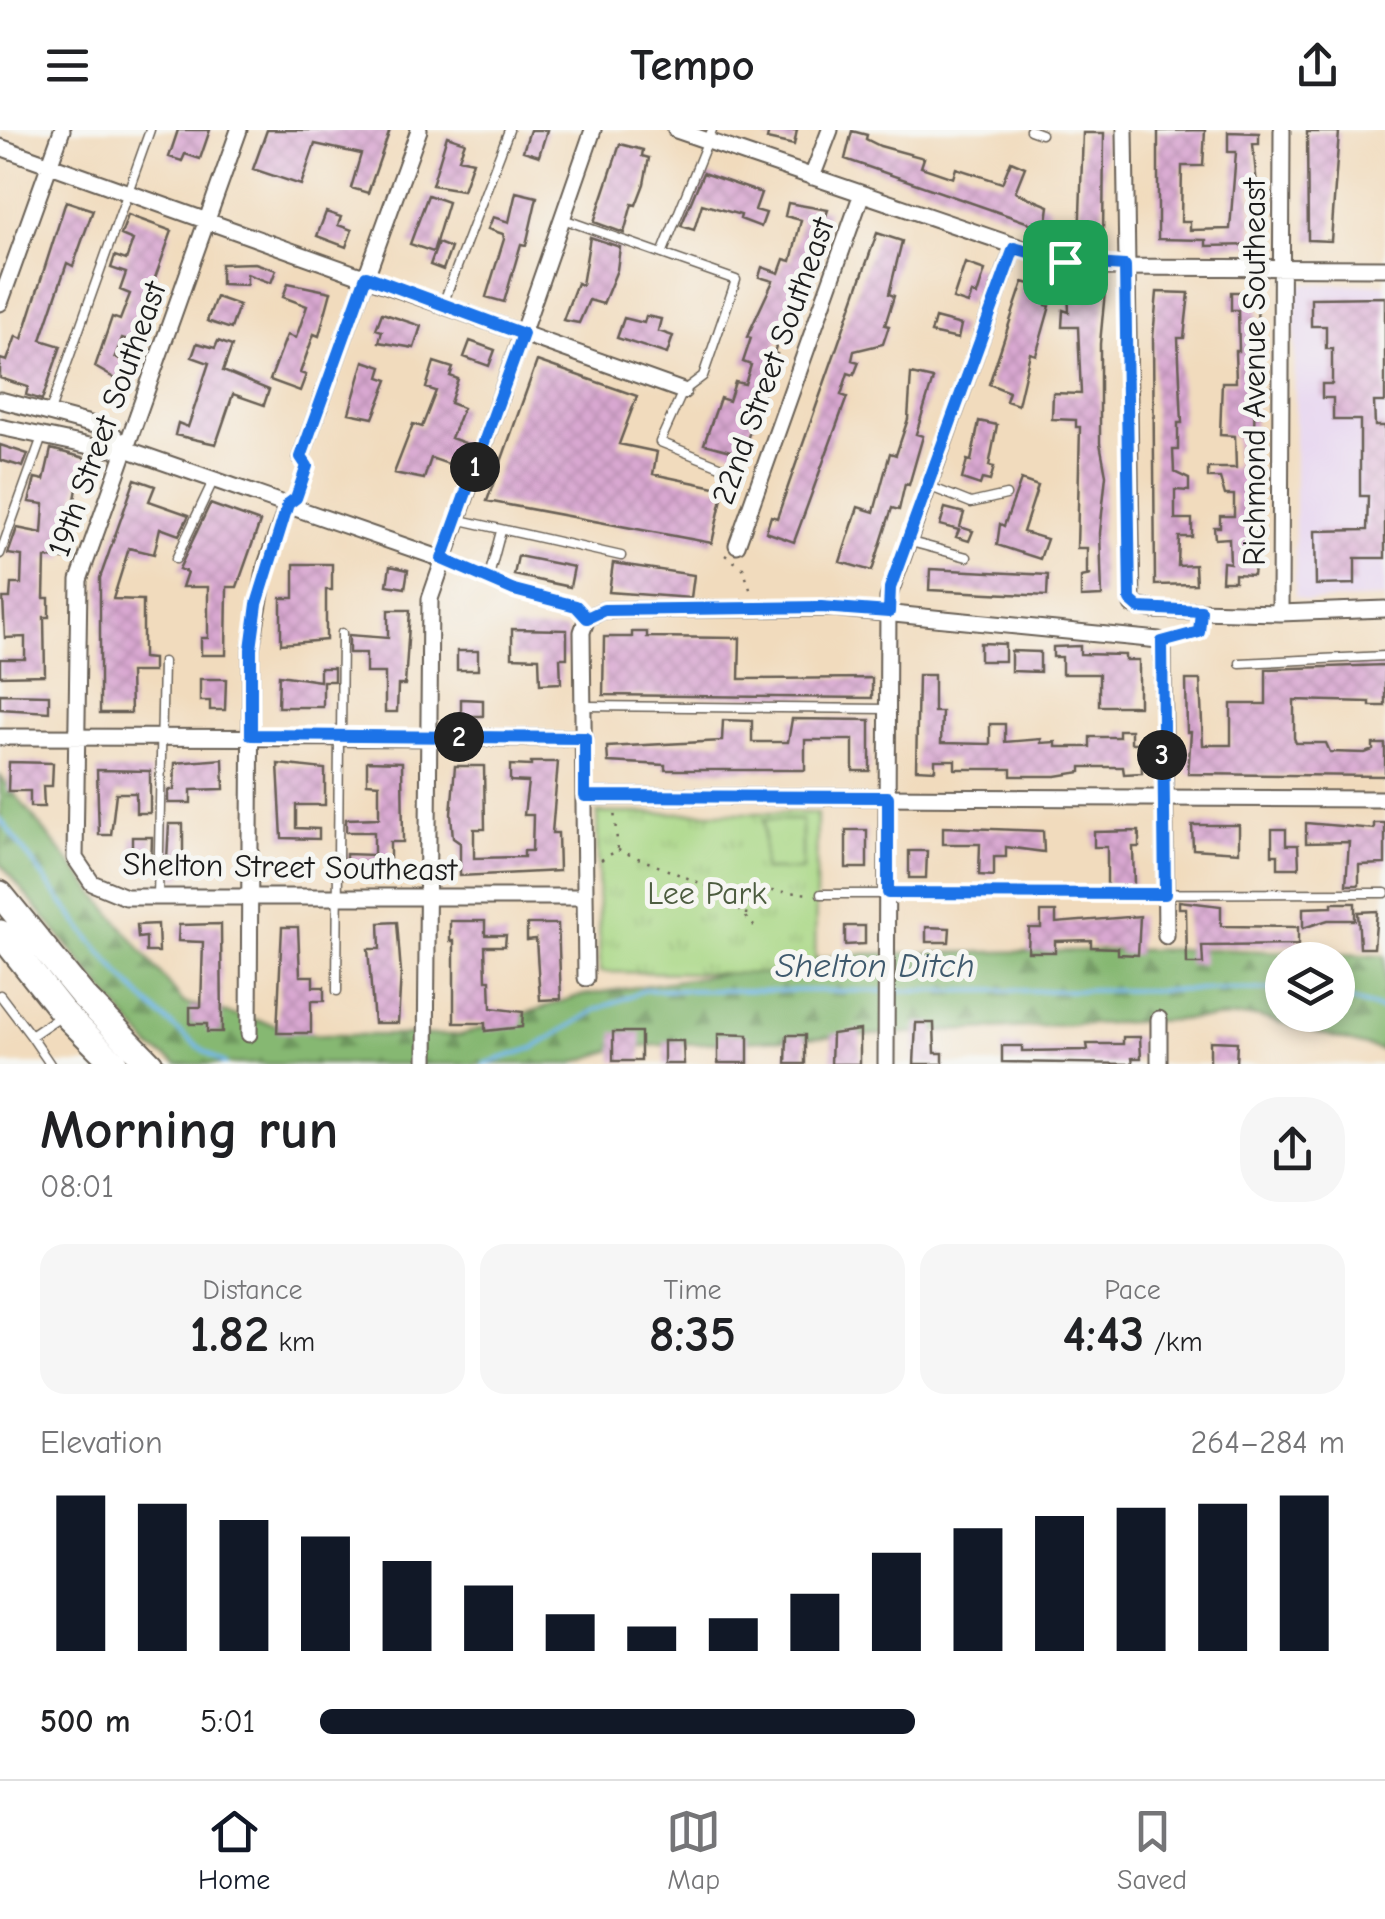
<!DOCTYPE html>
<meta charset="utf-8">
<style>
body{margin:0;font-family:"Comic Neue",sans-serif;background:#f6f6f6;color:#202124;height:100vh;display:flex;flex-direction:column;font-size:38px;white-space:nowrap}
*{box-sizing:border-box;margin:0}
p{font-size:32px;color:#757577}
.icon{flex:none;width:55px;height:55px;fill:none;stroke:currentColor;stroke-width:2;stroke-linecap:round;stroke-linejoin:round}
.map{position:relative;height:934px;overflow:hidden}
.sheet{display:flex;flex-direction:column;background:#fff;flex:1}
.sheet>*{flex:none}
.tools{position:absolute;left:1265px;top:812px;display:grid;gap:20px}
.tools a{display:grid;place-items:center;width:90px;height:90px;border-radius:50%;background:#fff;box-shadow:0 5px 15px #0003;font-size:50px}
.pin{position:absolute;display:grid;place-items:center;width:85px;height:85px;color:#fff;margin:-42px;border-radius:20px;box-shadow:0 5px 15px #0006}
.km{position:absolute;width:50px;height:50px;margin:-25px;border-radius:50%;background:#222;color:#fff;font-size:28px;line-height:50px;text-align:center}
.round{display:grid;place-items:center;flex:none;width:105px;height:105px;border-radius:40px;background:#f6f6f6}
.summary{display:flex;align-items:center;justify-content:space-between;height:170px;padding:0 40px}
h1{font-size:55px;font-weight:800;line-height:75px}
.figures{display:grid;grid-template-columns:repeat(3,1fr);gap:15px;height:170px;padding:10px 40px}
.figures div{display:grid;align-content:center;border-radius:25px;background:#f6f6f6;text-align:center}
.figures b{font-size:50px;font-weight:800}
.figures small{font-size:28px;font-weight:400}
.figures p{font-size:28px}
.chart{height:280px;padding:20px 40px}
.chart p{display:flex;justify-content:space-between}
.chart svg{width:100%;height:180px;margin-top:10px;stroke:#111827;stroke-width:6}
ul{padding:0 40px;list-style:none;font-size:32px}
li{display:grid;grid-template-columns:160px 120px 1fr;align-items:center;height:75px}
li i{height:25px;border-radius:12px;background:#111827}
header{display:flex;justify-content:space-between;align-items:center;height:130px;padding:0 40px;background:#fff;font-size:45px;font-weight:800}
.tab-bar{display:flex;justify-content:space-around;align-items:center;height:140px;border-top:2px solid #e0e0e0;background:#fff;font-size:28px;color:#757577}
.tab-bar a{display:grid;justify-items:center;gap:5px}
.tab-bar .selected{color:#111827}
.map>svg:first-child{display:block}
</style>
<header><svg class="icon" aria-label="menu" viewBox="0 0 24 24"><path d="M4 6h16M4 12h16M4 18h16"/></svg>Tempo<svg class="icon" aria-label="share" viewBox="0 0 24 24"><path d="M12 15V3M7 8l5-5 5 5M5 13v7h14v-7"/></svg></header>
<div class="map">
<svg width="1385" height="934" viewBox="0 0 1385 934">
<defs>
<pattern id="forest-firs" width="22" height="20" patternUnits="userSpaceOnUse" patternTransform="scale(2.5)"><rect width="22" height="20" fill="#86b872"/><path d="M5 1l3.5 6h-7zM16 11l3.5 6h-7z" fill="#6d955d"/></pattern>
<pattern id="park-tufts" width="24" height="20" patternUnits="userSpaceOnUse" patternTransform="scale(2.5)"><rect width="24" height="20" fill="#a9d784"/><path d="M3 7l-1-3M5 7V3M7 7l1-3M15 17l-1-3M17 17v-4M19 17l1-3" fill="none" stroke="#91b871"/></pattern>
<pattern id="building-cross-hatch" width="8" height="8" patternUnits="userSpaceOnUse" patternTransform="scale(2.5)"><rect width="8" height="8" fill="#d9a8d1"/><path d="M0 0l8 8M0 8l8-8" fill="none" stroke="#ba90b3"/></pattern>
</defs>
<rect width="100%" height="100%" fill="#f6f6f2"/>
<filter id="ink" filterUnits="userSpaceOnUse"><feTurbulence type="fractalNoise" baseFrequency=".01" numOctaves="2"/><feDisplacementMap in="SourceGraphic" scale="20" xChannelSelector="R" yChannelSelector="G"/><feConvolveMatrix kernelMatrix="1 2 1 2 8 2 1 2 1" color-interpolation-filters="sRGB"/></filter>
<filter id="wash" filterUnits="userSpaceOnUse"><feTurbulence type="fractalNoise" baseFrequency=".0048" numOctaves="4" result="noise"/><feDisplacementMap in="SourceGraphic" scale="40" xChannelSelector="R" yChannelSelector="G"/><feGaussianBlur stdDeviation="2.25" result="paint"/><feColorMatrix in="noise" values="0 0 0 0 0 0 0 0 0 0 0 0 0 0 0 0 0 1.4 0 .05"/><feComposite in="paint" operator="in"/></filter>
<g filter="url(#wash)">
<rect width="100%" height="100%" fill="#f1dbbd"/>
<path fill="#e6d3f0" d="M1295 154H1385V468L1305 471 1295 466Z"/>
<path fill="url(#forest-firs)" stroke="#516a47" stroke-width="2.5" fill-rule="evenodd" d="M0 646 184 873 318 905H461L578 866 849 824 1212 819 1385 826V921L1256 886 622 917 570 934H178L151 918 0 733ZM1282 830H1338V885H1282Z"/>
<path fill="url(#park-tufts)" stroke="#627a50" stroke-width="2.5" d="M597 683H817L815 844 600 842Z"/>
<path fill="#a9d784" stroke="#627a50" stroke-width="2.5" d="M764 690H802V740H764Z"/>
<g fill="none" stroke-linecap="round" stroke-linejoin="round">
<path stroke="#74b8ea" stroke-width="4" d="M0 689C67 776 129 877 225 934
M892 861 1282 860
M1338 867 1385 880
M484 934 534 918 596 880 645 860 883 861"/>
</g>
<g id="blocks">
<path fill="url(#building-cross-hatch)" d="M178 0H210L200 29 185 24 182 31 169 27Z
M267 0H390L368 63 351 58 361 24 315 14 301 55 253 39Z
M530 0H547L539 26 523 21Z
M769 0H797L794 15 767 9Z
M1205 0 1203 36H1182L1181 92H1190V100L1230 99 1236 22H1228V2L1259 3V14H1253L1257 56H1250L1253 115 1206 116V110L1158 109V1Z
M852 1 867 5 866 9 880 16 924 28 921 37 953 48 956 38 1002 53 1011 31 1025 37 1015 62 1049 76 1044 114 1031 110 1035 95 845 29Z
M1307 2H1339L1331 111 1308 110Z
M1083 3H1104L1103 112 1079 111Z
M447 6 465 12 459 28 473 31 463 60 432 55Z
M620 14 643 20 642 26 649 28 644 54 636 75 632 74 624 103 594 92Z
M703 43 761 63 755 80 766 83 761 97 740 89 741 85 702 74 694 100 681 96Z
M516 62 537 67 526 115 521 114 504 172 486 167 504 109 503 104 488 99 493 87 509 92Z
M428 65 448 72 433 122 410 114Z
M66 71 93 80 73 136 67 133 41 210 61 216 42 270 26 265 28 257 0 248V229L7 231 16 206 22 209Z
M788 73 828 80 785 204 780 203 774 223 777 224 742 324 704 314 720 268 729 271 735 252 745 254 751 235 743 232 751 208 747 207 773 151 759 147 762 137 779 143 784 129 791 131 801 90 785 86Z
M326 82 341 87 338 95 352 100 346 117 317 106Z
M128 85 172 101 132 211 122 208 115 227 127 232 119 251 95 237 112 187 120 190 130 164 120 160 126 143 111 138 115 126 126 130 133 110 121 105Z
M877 103 902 111 889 164 894 166 885 195 889 196 883 214 854 221 852 230 859 232 854 245 848 243 841 265 847 267 794 412 766 402 771 386 777 388Z
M590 107 620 117 617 140 603 174 589 170 579 193 563 190 577 153 582 155Z
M438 113 451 118 443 140 430 135Z
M255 133 276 140 271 153 247 144V155L221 154V134Z
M965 133 985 140 977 165 972 163 968 174 953 169Z
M1023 152 1050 160 1046 175 1050 176 1036 225 1030 223 1018 275 1006 271 1009 262 989 254Z
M288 153 331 162 319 206 314 204 300 243 306 245 300 261 270 250 287 205 296 208 307 176 283 167Z
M1068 161H1105L1100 214V313L1106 345 1100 403 1102 466 1081 467V447L1091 445 1087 444V418H1077L1080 297H1076V290L1052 289 1053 263 1081 264 1078 197H1062L1063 180 1069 182Z
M1157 162 1189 163 1184 208H1178L1182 293H1178V320H1173L1174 342 1189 349V361L1175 360V389H1192V407H1179L1178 436 1195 435 1196 454 1155 455 1153 208Z
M1231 162H1258L1251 404 1256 403V423L1253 445 1235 444V451H1222L1223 432 1230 433 1229 408 1215 409 1214 397H1220V386H1234V365H1225L1220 348H1208V338H1236L1235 306 1220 305 1222 252H1236L1235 221H1239L1238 180H1231Z
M216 167 239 175 231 199 207 191Z
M1385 167V272H1374L1375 296H1385V428H1355V454L1316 455 1315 401 1367 400 1368 366H1360V290H1333V268H1322V254H1332V219H1326V196H1311V168Z
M382 183 421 196 414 218 379 212 382 201 376 199Z
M646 186 661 189 658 201 673 206 667 224 617 208 624 188 644 193Z
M935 188 961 195 958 209 931 203Z
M218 211 232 216 223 241 269 260 264 275 233 264 216 314 175 305 178 293 188 297 209 233 192 227 197 213 215 218Z
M470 211 495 220 489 236 464 227Z
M364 231 382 237 379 247 388 250 373 288 349 283Z
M537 231 637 266 619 314 657 322 653 344 724 359 712 413 487 371Z
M434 232 453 238 450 246 458 249 450 273 463 278 451 308 465 313 457 337 431 328 424 349 394 343 413 294 422 297 436 261 426 258Z
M911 244 933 249 916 304 923 306 909 355 905 354 899 380 892 378 872 441 840 432 858 377 874 382 890 323 896 325 908 289Z
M979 291 997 295 989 336 994 337 990 351 982 349 980 355 962 349 967 330 971 331Z
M0 315 28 324 23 337 0 330Z
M51 319 100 332 94 353 79 348 64 429 45 428 44 468H49V487H44L45 545 0 546V529H25V507L5 508 3 468H10L11 454H21L22 426 8 424 17 398 42 403 44 374 29 372 35 348 44 350Z
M135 349 155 356 149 371 189 385 179 405 160 398 154 424 129 418 113 469 143 470V528L153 529V542H130L131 583H100V448Z
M1021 350 1038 356 1023 402 1047 409 1040 429 997 415 1000 394 1004 396Z
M210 374 260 392 237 457H227L226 525H201V508H208V457H182L187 442 179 439Z
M945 378 964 383 960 397 973 401 969 411 956 407 959 400 940 395Z
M518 426 574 437 570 457 514 445Z
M613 433 694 445 691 468 609 462Z
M294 434H332V460H326V510L281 514V468H294Z
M390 436 408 440 405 458 387 455Z
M930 439 1048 445 1047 466 929 460Z
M388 480H410L405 555H398L397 582H385V543H366V523H349V505L388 508Z
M512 499 567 500V528H560L561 553 540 554 539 528 512 527Z
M632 502H647V507L740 508 739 549 872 548V568L603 565 604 507H632Z
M980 513 1005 514V531H980Z
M1080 516V524L1125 525V530H1139V576H1099V544H1062V527H1053V517Z
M457 521H478V540H457Z
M1011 521 1040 522V542L1011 541Z
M1385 535V576H1370V572L1294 570V608L1296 613H1326L1330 622 1365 623 1373 620V614H1385V646L1188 644 1191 602H1187L1186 550H1200L1203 615H1231V574H1266V539Z
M320 538H334V551H323V577H278L279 545 320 551Z
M918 545H934V582H942L941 613 990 614V594H1005V612L1041 609V613L1056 612V617H1090V607H1119V600H1131V613H1141L1142 643 1124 644 1123 637H1081V642L1056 646H1011V639H955V630H935V640L916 639Z
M200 549H226L225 580H210V571H200Z
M0 564 49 565V582L0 579Z
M461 569 483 570V586H461Z
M792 589 870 590V641H853V610H805V640H665V635L608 632 607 617 722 611 723 590 752 591V612H788Z
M223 629 224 659 191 660V673H168V660H174L175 633Z
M367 631 402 632 403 712H390V741L346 740V724L374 725V702H346V689L379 688V654L367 653Z
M9 632 53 633 52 656H43L44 677H30V661H8Z
M531 632H558L552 703H558L559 741 460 746V713L453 708 451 684 455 636H484L485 699H474V728L524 727V721H532L533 685H524L528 652 510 651V635L531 636Z
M278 634 325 639V675H296V698L319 699V709L282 708Z
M97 640 150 641V683H136V663H116L111 705H99Z
M1306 693 1374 699V693H1385V734L1359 735V755H1346L1349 712 1306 713Z
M169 694H183V748L166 747Z
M1192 695H1239V722L1193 719Z
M943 697 1043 701 1044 722 1006 717V727H994V746L979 745 980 714H943Z
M1272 699H1286V715H1298L1299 738H1278V725H1272Z
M846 700H867V738H846Z
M1139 701V717H1133L1134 756H1107V717H1094V702Z
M132 707H152L151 739H132Z
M909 721H927L926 748H909Z
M1179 771 1221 776V796L1298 797V815L1202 816 1203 834H1187L1186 778H1179Z
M1332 773H1355V790H1328L1303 798V778L1332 777Z
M1377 781 1374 818H1360L1358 782Z
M1041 782H1056V793L1140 786 1138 825 1118 824V818L1091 817V810L1055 811V822H1028L1029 798H1041Z
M450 791H485V805H506L505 816H485L486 850H490L491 878 523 882 522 897 485 901V893H454V811H450Z
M397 792 401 843 398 893H374L368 819H380L379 793Z
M158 794 159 822H146V807L138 808 137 795Z
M221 794 222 902H207V894H190V877H201L203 812 178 811 179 795Z
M527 794H558L561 869 540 870 536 809 527 810Z
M845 796H865V814L845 815Z
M282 797H298L300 846H313V857H324V871H311V903H277Z
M926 797 950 798 949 812H926Z
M916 893H934L935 923H943V934H914Z
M860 900V934H831L832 904Z
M613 902H641V931H613Z
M718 904 748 905V933H718Z
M787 905H805V934H786Z
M1123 907H1140L1141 928H1132L1133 934 1002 932V916H1022V921L1088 920 1087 914H1123Z
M664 911H683L684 934H664Z
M1210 911 1237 912 1236 934 1210 933Z"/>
</g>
</g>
<g filter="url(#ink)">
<use href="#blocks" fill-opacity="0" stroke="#675f54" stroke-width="2.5"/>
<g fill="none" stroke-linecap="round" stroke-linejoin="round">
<g stroke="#675f54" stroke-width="11">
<path id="service" d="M1030 0 1041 4
M563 89 736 150 703 246 683 261 660 312 740 344
M662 124 712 0
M443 174 509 0
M49 284 150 0
M928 356 971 373 1006 365
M456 389 621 426
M907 411 967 427
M0 424 42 307
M176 429 214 349
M442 429 514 460 576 477 587 488
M488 450 501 401
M1240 533 1385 526
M584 576 890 579
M341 606 342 503
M821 764 1385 763
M158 767 163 532
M337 861 339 606
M0 865 31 906 59 887
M31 906 50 934"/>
</g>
<g stroke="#675f54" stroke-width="19">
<path id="minor" d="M239 0 79 450 75 728 92 753 126 767H584
M676 0 1065 133 1095 137 1385 138
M1125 0 1132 475 1154 480 1280 483 1385 479
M0 17 683 261
M812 47 830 0
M0 173 62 0
M0 270 109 299 126 319
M0 297 104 319H126L442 429
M301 327 419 0
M737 415 861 66
M1280 483 1282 0
M0 607 585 608
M585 666 1385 669
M586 848 582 502 587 488 604 480 832 478 1159 510 1163 516 1166 806
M1159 889V934
M249 904 251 519 266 435 288 374
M426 934 430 469 593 0
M886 934 888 468 1014 117"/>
</g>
<g stroke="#675f54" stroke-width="29">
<path id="trunk" d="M0 764 83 866 150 934
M0 803 62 881 115 934"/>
</g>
<path stroke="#675f54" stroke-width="2.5" stroke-dasharray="2.5 8" stroke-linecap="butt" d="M298 361 305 341
M725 425 743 438 752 465
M1173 509 1201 498
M618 720 725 763 754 796
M601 730 618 720 614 681
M730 766 758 760 811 764
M746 785 748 763"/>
<use href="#service" stroke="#fff" stroke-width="8"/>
<use href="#minor" stroke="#fff" stroke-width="15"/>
<use href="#trunk" stroke="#fff" stroke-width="25"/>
</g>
</g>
<g fill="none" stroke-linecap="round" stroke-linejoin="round" filter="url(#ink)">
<g stroke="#fff" stroke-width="20">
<path id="route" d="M1014 118 1065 132 1125 136 1130 470 1139 478 1201 481 1199 502 1162 512 1165 764 888 763V667L585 666V608L251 605V519L257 474 288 374 296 368 307 336 301 327 366 146 523 204 442 429 514 460 576 476 587 488 604 480 821 477 889 482 890 458Z"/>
</g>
<use href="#route" stroke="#1a73e8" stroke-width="12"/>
</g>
<g text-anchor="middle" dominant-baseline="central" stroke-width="10" stroke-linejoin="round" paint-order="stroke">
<g font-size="32" fill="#1c1c1c" stroke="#f6f6f2">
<text transform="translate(773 231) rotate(-70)">22nd Street Southeast</text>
<text transform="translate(1254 242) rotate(-90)">Richmond Avenue Southeast</text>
<text transform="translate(107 289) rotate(-70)">19th Street Southeast</text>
<text transform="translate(290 737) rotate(1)">Shelton Street Southeast</text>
</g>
<g font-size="32" fill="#4d5d40" stroke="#f6f6f2">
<text x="707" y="763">Lee Park</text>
</g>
<g font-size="35" font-style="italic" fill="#3f5a6e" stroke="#f6f6f2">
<text x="875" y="835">Shelton Ditch</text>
</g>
</g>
</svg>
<div class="tools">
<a><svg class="icon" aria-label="layers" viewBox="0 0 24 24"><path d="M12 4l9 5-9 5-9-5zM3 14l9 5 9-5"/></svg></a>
</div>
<div class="pin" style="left:1065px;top:132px;background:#1e9e55"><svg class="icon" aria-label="arrive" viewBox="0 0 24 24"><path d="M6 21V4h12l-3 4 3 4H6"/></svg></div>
<b class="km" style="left:475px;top:337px">1</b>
<b class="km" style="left:459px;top:607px">2</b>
<b class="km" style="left:1162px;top:625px">3</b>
</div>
<section class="sheet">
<div class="summary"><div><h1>Morning run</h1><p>08:01</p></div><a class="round"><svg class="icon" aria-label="share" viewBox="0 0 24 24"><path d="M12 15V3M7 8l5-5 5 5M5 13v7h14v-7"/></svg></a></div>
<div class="figures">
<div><p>Distance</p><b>1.82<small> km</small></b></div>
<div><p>Time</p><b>8:35</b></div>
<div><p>Pace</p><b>4:43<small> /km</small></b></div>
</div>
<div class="chart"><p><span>Elevation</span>264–284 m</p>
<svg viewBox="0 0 160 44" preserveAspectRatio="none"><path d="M5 44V6M15 44V8M25 44V12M35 44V16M45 44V22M55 44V28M65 44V35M75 44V38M85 44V36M95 44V30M105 44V20M115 44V14M125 44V11M135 44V9M145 44V8M155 44V6"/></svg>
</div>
<ul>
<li><b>500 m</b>5:01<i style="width:58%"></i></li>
</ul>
</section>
<nav class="tab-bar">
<a class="selected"><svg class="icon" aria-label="home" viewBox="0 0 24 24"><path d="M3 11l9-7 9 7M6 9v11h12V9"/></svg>Home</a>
<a><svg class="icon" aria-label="map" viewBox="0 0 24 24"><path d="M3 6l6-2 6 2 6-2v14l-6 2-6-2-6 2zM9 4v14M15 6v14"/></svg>Map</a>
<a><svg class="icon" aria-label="saved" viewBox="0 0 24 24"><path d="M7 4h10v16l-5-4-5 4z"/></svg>Saved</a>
</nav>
